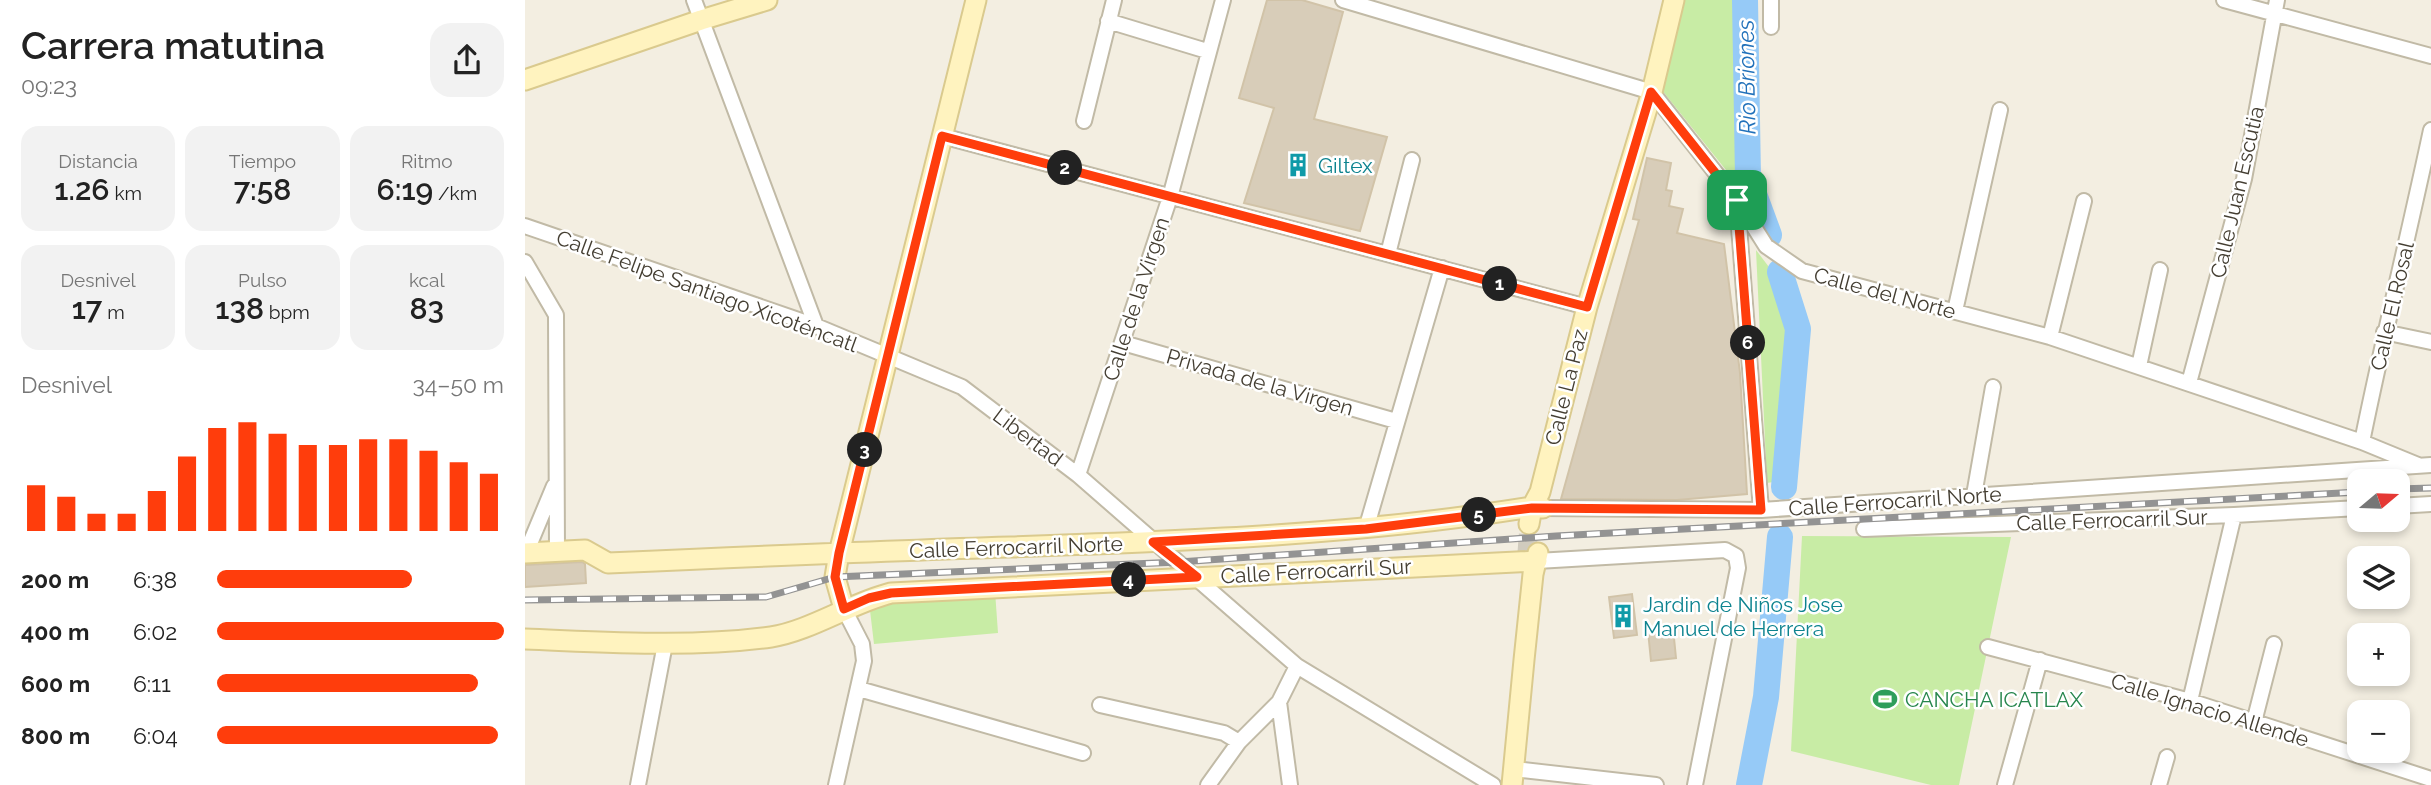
<!DOCTYPE html>
<html lang="es">
<meta charset="utf-8">
<style>
body{margin:0;font-family:Raleway,sans-serif;background:#f2f2f2;color:#222;height:100vh;display:flex;flex-direction:column;font-size:26px;white-space:nowrap}
*{box-sizing:border-box;margin:0}
p{font-size:23px;color:#767676}
.icon{flex:none;width:38px;height:38px;fill:none;stroke:currentColor;stroke-width:2;stroke-linecap:round;stroke-linejoin:round}
.map{position:relative;flex:1;overflow:hidden}
.details{display:flex;flex-direction:column;background:#fff;width:525px}
.details>*{flex:none}
.needle{width:46px;rotate:71deg}
.tools{position:absolute;left:1822px;top:469px;display:grid;gap:14px}
.tools a{display:grid;place-items:center;width:63px;height:63px;border-radius:14px;background:#fff;box-shadow:0 4px 10px #0003;font-size:35px}
.pin{position:absolute;display:grid;place-items:center;width:60px;height:60px;color:#fff;margin:-30px;border-radius:14px;box-shadow:0 4px 10px #0006}
.km{position:absolute;width:35px;height:35px;margin:-18px;border-radius:50%;background:#222;color:#fff;font-size:19px;line-height:35px;text-align:center}
.round{display:grid;place-items:center;flex:none;width:74px;height:74px;border-radius:21px;background:#f2f2f2}
.summary{display:flex;align-items:center;justify-content:space-between;height:119px;padding:0 21px}
h1{font-size:38px;font-weight:600;line-height:52px}
.figures{display:grid;grid-template-columns:repeat(3,1fr);gap:10px;height:119px;padding:7px 21px}
.figures div{display:grid;align-content:center;border-radius:18px;background:#f2f2f2;text-align:center}
.figures b{font-size:30px;font-weight:600}
.figures small{font-size:19px;font-weight:400}
.figures p{font-size:19px}
.chart{height:196px;padding:14px 21px}
.chart p{display:flex;justify-content:space-between}
.chart svg{width:100%;height:126px;margin-top:7px;stroke:#ff3d0c;stroke-width:6}
ul{padding:0 21px;list-style:none;font-size:23px}
li{display:grid;grid-template-columns:112px 84px 1fr;align-items:center;height:52px}
li i{height:18px;border-radius:9px;background:#ff3d0c}
main{display:flex;flex:1;min-height:0}
.map>svg:first-child{display:block}
</style>
<main>
<section class="details">
<div class="summary"><div><h1>Carrera matutina</h1><p>09:23</p></div><a class="round"><svg class="icon" aria-label="share" viewBox="0 0 24 24"><path d="M12 15V3M7 8l5-5 5 5M5 13v7h14v-7"/></svg></a></div>
<div class="figures">
<div><p>Distancia</p><b>1.26<small> km</small></b></div>
<div><p>Tiempo</p><b>7:58</b></div>
<div><p>Ritmo</p><b>6:19<small> /km</small></b></div>
</div>
<div class="figures">
<div><p>Desnivel</p><b>17<small> m</small></b></div>
<div><p>Pulso</p><b>138<small> bpm</small></b></div>
<div><p>kcal</p><b>83</b></div>
</div>
<div class="chart"><p><span>Desnivel</span>34–50 m</p>
<svg viewBox="0 0 160 44" preserveAspectRatio="none"><path d="M5 44V28M15 44V32M25 44V38M35 44V38M45 44V30M55 44V18M65 44V8M75 44V6M85 44V10M95 44V14M105 44V14M115 44V12M125 44V12M135 44V16M145 44V20M155 44V24"/></svg>
</div>
<ul>
<li><b>200 m</b>6:38<i style="width:68%"></i></li>
<li><b>400 m</b>6:02<i style="width:100%"></i></li>
<li><b>600 m</b>6:11<i style="width:91%"></i></li>
<li><b>800 m</b>6:04<i style="width:98%"></i></li>
</ul>
</section>
<div class="map">
<svg width="1906" height="785" viewBox="0 0 1906 785">
<rect width="100%" height="100%" fill="#f3eee1"/>
<path fill="#c8eca5" d="M1160 0H1220L1223 178 1221 195 1136 89Z
M1231 250 1247 271 1262 326 1254 481 1242 483Z
M1277 536 1486 537 1434 785H1406L1266 751Z
M470 591 473 633 349 644 344 602Z"/>
<g fill="none" stroke-linecap="round" stroke-linejoin="round">
<path stroke="#96caf7" stroke-width="26" d="M1220 0 1223 178 1244 235
M1255 272 1273 329 1259 487
M1224 785 1241 697 1255 537"/>
</g>
<path fill="#d8cdb9" stroke="#d1c3a8" stroke-width="2" d="M742 0H777L818 12 789 119 862 137 835 231 719 203 749 108 714 98Z
M1122 158 1146 163 1141 190 1147 191 1144 206 1158 209 1152 233 1199 244 1215 373 1222 494 1152 500 1036 499 1114 220 1108 219Z
M57 562 60 564 61 583 0 587V565Z
M1107 594 1112 635 1089 638 1084 597Z
M1148 628 1151 658 1126 661 1123 631Z"/>
<g fill="none" stroke-linecap="round" stroke-linejoin="round">
<path stroke="#d0cbbe" stroke-width="19" stroke-dasharray="19 10" stroke-linecap="butt" d="M1002 553 1004 524"/>
<g stroke="#c1baa6" stroke-width="18">
<path id="minor" d="M169 0 291 326
M818 0 1127 92 1212 200 1241 246 1277 271 1525 337 1837 442 1893 465
M1699 0 1906 56
M583 21 682 51
M1246 27V0
M559 121 589 0
M417 136 1062 307
M1212 201 1236 510
M0 226 291 326 437 387 553 475 772 666 968 785
M863 254 887 160
M0 262 31 315 32 552
M1430 311 1475 110
M1859 332 1906 342
M1525 337 1559 201
M598 343 871 421
M1614 366 1635 270
M1664 383 1719 179 1752 0
M1837 442C1858 338 1884 234 1906 130
M553 475 645 197 698 0
M1449 495 1468 387
M1872 506 1906 504
M1018 508 1236 510 1906 465
M841 529 917 268
M1339 529 1709 515 1834 508
M1 553 29 486
M1012 561 1200 550 1211 556 1213 568 1170 785
M1463 647 1665 701 1906 779
M334 689 558 753
M1665 701 1709 515
M754 702 765 785
M575 705 699 733 714 742
M1729 722 1749 644
M989 769 1131 785
M113 785 140 644
M311 785 339 661 337 644 319 609
M683 785 714 742 754 702 772 666
M1480 785 1515 660
M1634 785 1642 757"/>
</g>
<g stroke="#daca8e" stroke-width="23">
<path id="secondary" d="M0 80 176 20 242 0
M1004 524 1007 507 1015 492 1062 307 1127 92 1149 0
M0 553 60 550 83 563C217 557 351 551 485 547 659 541 834 535 1007 507L1018 508
M319 609 310 577 314 553 451 0
M0 639C80 642 166 648 246 637 285 631 326 603 366 593L1012 561
M987 785 999 660 1008 574 1013 553"/>
</g>
<use href="#minor" stroke="#fff" stroke-width="14"/>
<use href="#secondary" stroke="#fff3bf" stroke-width="19"/>
<g stroke="#939393" stroke-width="7">
<path id="rail" d="M1872 489 1906 488
M0 600 241 597 310 577 654 562 1031 536 1834 492"/>
</g>
<use href="#rail" stroke="#fff" stroke-width="4.5" stroke-dasharray="13" stroke-linecap="butt"/>
</g>
<g fill="none" stroke-linecap="round" stroke-linejoin="round">
<g stroke="#fff" stroke-width="14">
<path id="route" d="M1126 92 1212 200 1236 510 1007 508 841 529 628 542 672 577 366 593 344 598 319 609 310 577 314 553 417 136 1062 307Z"/>
</g>
<use href="#route" stroke="#ff3d0c" stroke-width="9"/>
</g>
<defs>
<g id="building-bare" transform="scale(1.89)"><path d="M-4-6H4V6H1V3H-1V6H-4ZM-2.5-4.3h1.7v1.8h-1.7ZM.8-4.3h1.7v1.8H.8ZM-2.5-1h1.7V.8h-1.7ZM.8-1h1.7V.8H.8Z" fill="#0f9aa8" stroke="#fff" stroke-width="2.5" paint-order="stroke"/></g>
<g id="stadium-bare" transform="scale(1.89)"><path d="M0-5a6.5 5 0 1 0 0 10a6.5 5 0 1 0 0-10ZM-3.5-1.8h7v3.6h-7Z" fill="#2e9e5b" stroke="#fff" stroke-width="2.5" paint-order="stroke"/></g>
</defs>
<g fill-rule="evenodd">
<use href="#building-bare" x="773" y="165"/>
<use href="#building-bare" x="1098" y="616"/>
<use href="#stadium-bare" x="1360" y="699"/>
</g>
<g text-anchor="middle" dominant-baseline="central" stroke-width="5" stroke-linejoin="round" paint-order="stroke">
<g font-size="21" fill="#0d838f" stroke="#fff" text-anchor="start">
<text x="793" y="165">Giltex</text>
<text x="1118" y="604">Jardin de Niños Jose<tspan x="1118" dy="24">Manuel de Herrera</tspan></text>
</g>
<g font-size="21" fill="#443e32" stroke="#fff">
<text transform="translate(1712 192) rotate(-77)">Calle Juan Escutia</text>
<text transform="translate(182 291) rotate(20)">Calle Felipe Santiago Xicoténcatl</text>
<text transform="translate(1360 293) rotate(15)">Calle del Norte</text>
<text transform="translate(611 299) rotate(-72)">Calle de la Virgen</text>
<text transform="translate(1867 306) rotate(-77)">Calle El Rosal</text>
<text transform="translate(735 382) rotate(16)">Privada de la Virgen</text>
<text transform="translate(1041 387) rotate(-76)">Calle La Paz</text>
<text transform="translate(503 437) rotate(37)">Libertad</text>
<text transform="translate(1370 501) rotate(-4)">Calle Ferrocarril Norte</text>
<text transform="translate(1587 520) rotate(-2)">Calle Ferrocarril Sur</text>
<text transform="translate(491 547) rotate(-2)">Calle Ferrocarril Norte</text>
<text transform="translate(791 571) rotate(-3)">Calle Ferrocarril Sur</text>
<text transform="translate(1685 710) rotate(17)">Calle Ignacio Allende</text>
</g>
<g font-size="21" fill="#27864d" stroke="#fff" text-anchor="start">
<text x="1380" y="699">CANCHA ICATLAX</text>
</g>
<g font-size="23" font-style="italic" fill="#2171ba" stroke="#fff">
<text transform="translate(1221 77) rotate(-91)">Rio Briones</text>
</g>
</g>
</svg>
<div class="tools">
<a><svg class="needle" viewBox="-14 -14 28 28"><path d="M0-13l5 13h-10z" fill="#e53935"/><path d="M0 13l5-13h-10z" fill="#767676"/></svg></a>
<a><svg class="icon" aria-label="layers" viewBox="0 0 24 24"><path d="M12 4l9 5-9 5-9-5zM3 14l9 5 9-5"/></svg></a>
<a>+</a>
<a>−</a>
</div>
<div class="pin" style="left:1212px;top:200px;background:#1e9e55"><svg class="icon" aria-label="arrive" viewBox="0 0 24 24"><path d="M6 21V4h12l-3 4 3 4H6"/></svg></div>
<b class="km" style="left:975px;top:284px">1</b>
<b class="km" style="left:540px;top:168px">2</b>
<b class="km" style="left:340px;top:450px">3</b>
<b class="km" style="left:604px;top:580px">4</b>
<b class="km" style="left:954px;top:515px">5</b>
<b class="km" style="left:1223px;top:343px">6</b>
</div>
</main>
